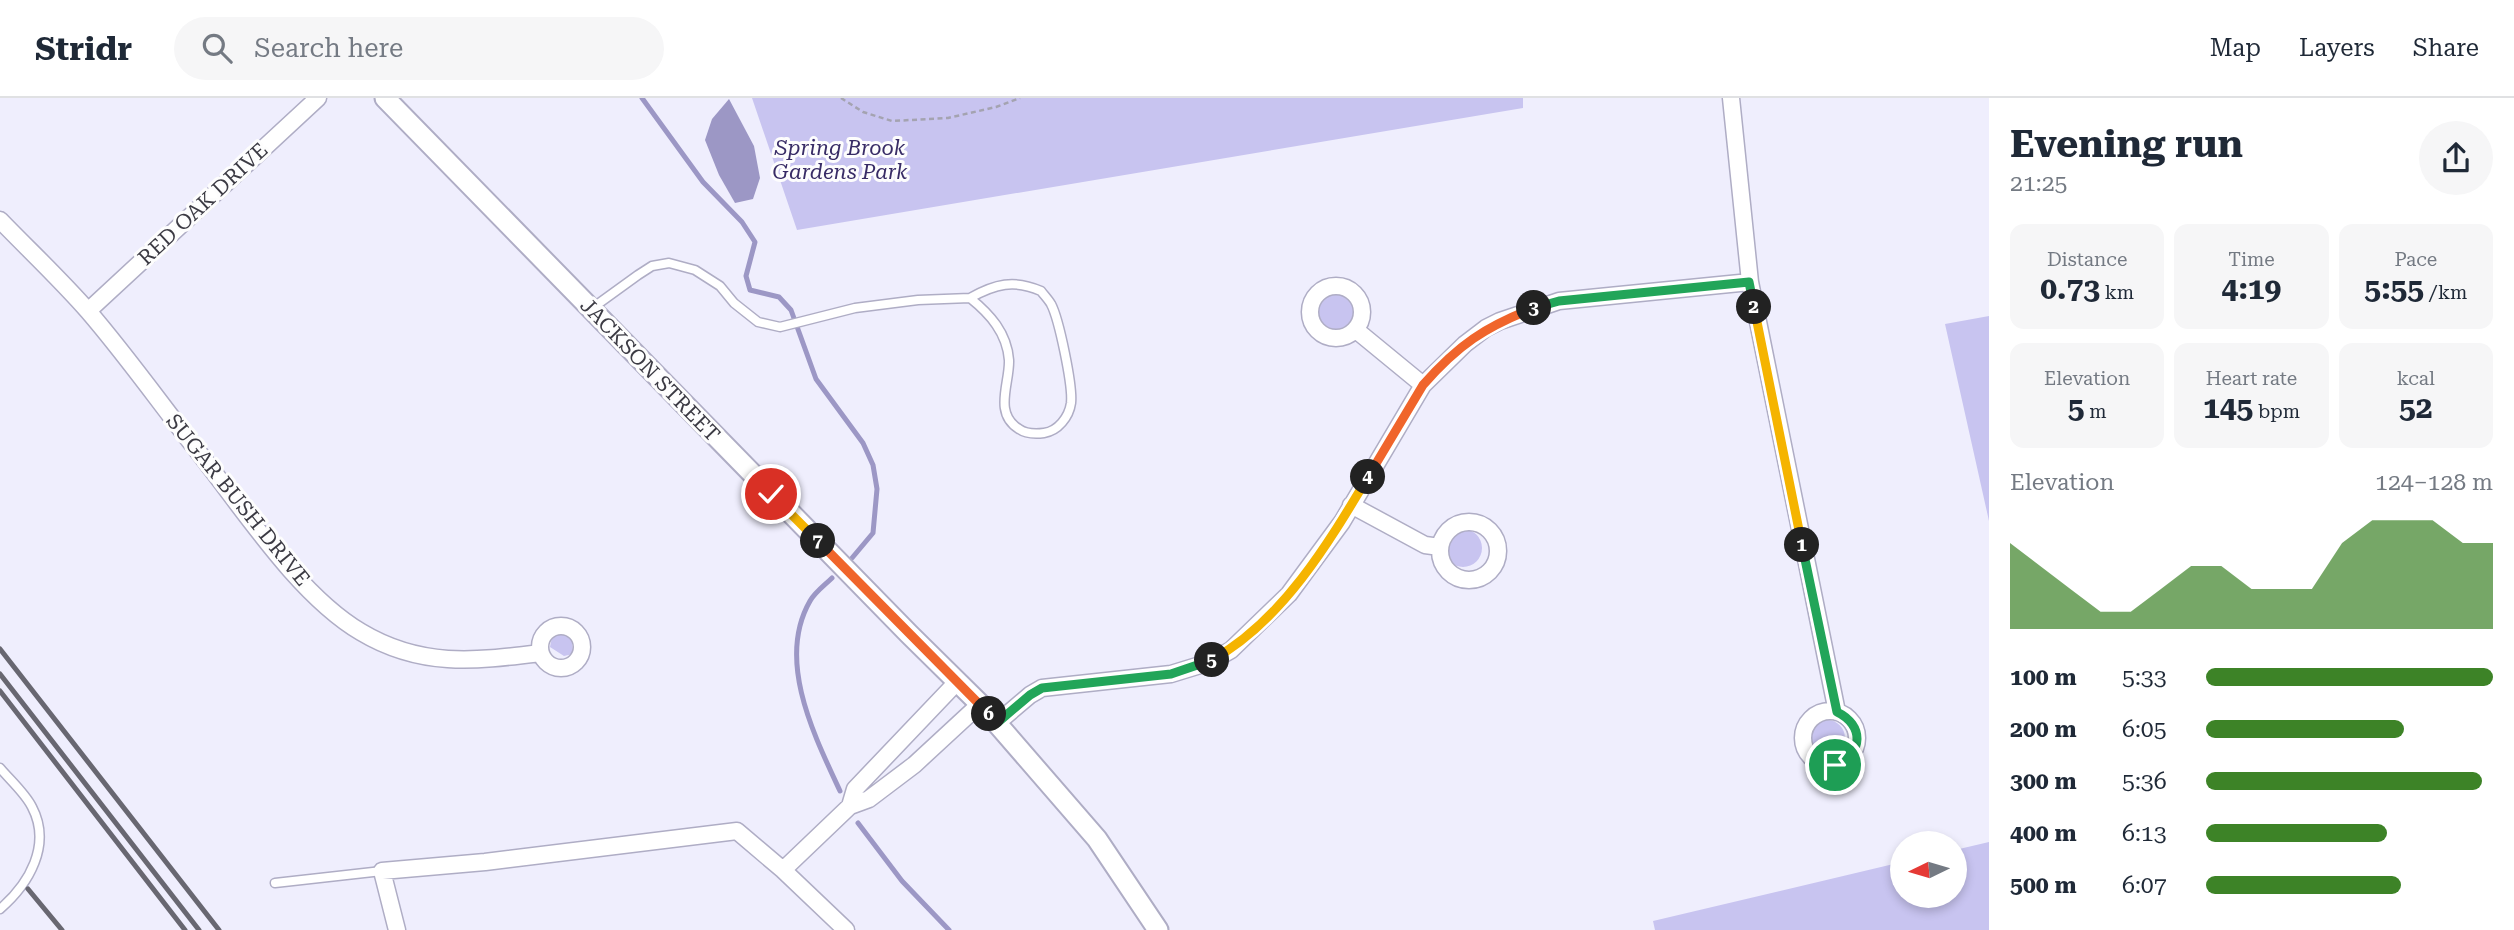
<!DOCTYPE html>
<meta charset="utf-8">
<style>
body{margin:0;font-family:"Roboto Serif",serif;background:#f6f6f7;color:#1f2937;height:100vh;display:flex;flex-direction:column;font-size:26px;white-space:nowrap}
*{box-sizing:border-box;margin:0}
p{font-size:23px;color:#747a83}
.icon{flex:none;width:38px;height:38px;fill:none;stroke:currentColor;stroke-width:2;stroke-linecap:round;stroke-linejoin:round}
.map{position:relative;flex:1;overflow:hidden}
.sheet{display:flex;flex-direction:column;background:#fff;width:525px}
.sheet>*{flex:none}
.needle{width:46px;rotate:265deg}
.fabs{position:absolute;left:1890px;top:733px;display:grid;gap:14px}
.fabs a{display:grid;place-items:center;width:77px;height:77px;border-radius:50%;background:#fff;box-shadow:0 4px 10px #0003;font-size:35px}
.pin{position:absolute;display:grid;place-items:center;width:60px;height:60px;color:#fff;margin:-30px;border:4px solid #fff;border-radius:50%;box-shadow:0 2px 7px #0007}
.km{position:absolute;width:35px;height:35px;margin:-18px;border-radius:50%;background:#222;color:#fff;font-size:19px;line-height:35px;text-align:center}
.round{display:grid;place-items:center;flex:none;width:74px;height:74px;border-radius:37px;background:#f6f6f7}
.headline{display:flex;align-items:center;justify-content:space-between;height:119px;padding:0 21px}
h1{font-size:38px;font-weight:700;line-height:52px}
.figures{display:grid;grid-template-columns:repeat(3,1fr);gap:10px;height:119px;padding:7px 21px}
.figures div{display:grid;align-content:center;border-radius:14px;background:#f6f6f7;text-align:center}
.figures b{font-size:30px;font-weight:700}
.figures small{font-size:19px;font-weight:400}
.figures p{font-size:19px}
.chart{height:196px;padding:14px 21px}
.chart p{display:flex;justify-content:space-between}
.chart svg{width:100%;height:126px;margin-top:7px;fill:#3d8327;opacity:.7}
ul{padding:0 21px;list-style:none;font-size:23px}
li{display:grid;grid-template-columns:112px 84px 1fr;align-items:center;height:52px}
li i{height:18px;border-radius:9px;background:#3d8327}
header{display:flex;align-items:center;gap:42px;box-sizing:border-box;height:98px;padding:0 35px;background:#fff;border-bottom:2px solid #e0e1e3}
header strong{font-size:33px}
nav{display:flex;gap:38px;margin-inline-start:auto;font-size:24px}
.search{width:490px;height:63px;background:#f6f6f7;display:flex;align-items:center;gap:18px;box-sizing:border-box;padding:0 24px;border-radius:38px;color:#747a83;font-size:26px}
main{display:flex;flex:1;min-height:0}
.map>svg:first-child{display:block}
</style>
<header>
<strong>Stridr</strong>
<div class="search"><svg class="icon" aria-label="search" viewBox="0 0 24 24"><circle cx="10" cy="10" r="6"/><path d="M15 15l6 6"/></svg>Search here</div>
<nav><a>Map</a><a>Layers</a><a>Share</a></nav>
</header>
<main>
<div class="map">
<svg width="1989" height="832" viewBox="0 0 1989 832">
<rect width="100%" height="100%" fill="#efeefd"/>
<path fill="#c8c4f0" d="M752 0H1523V10L797 132Z
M1316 215a19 19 0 1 1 38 0a19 19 0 1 1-38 0Z
M1989 218V423L1945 226Z
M1444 450a19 19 0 1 1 38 0a19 19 0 1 1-38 0Z
M558 531 567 533 572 541 573 556 564 558 550 549 553 534Z
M1809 640a18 18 0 1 1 36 0a18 18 0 1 1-36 0Z
M1989 744V832H1655L1653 823 1902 764V798H1955V752Z"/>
<path fill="#9c97c5" d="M729 1 754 48 760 80 753 101 735 105 719 77 705 42 712 21Z"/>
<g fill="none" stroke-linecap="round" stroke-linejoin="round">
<path stroke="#9c97c5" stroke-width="5" d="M642 0 703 84 742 124 755 144 746 178 750 192 779 199 791 212 816 281 863 345 873 367 877 391 873 435 852 460
M832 480C825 487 815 494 810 503 776 562 814 637 840 693
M858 725 902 783 949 832"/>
<g stroke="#afadc5" stroke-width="11">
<path id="service" d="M591 211 638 177 652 168 669 165 695 172 720 188 734 205 758 224 780 229 855 210 918 202 970 200C990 216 1007 235 1009 262 1010 285 993 315 1019 331 1026 336 1036 336 1044 335 1058 333 1069 319 1071 305 1073 288 1059 221 1051 206 1048 201 1044 197 1041 193 1014 181 995 186 970 200
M0 670C10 682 25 695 32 709 52 747 29 786 0 811
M275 785 382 773"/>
</g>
<g stroke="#afadc5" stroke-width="19">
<path id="minor" d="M1731 0 1750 184 1837 614
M0 122C29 152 61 182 88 213 126 257 160 305 196 351 242 409 298 497 361 534 421 570 475 563 541 555
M1310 214a26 26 0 1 1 52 0a26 26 0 1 1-52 0Z
M88 213 318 0
M1356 232 1423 287
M1351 407 1425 447 1440 449
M1440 453a29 29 0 1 1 58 0a29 29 0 1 1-58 0Z
M540 549a21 21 0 1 1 42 0a21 21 0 1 1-42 0Z
M1803 640a27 27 0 1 1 54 0a27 27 0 1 1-54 0Z
M997 625 1030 597 1042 590 1171 576 1210 564 1231 552 1289 496 1342 424 1423 287 1465 246 1486 230 1500 223 1559 203 1750 184
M850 708 855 691 956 585
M783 772 850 708 869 701 914 667 980 606
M397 832 382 773 485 764 737 733 783 772 846 832"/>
</g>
<g stroke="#afadc5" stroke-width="23">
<path id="tertiary" d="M385 0 909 536 980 606 1097 741 1158 832"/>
</g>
<path stroke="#a4a3b0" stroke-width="2.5" stroke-dasharray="5 3.5" stroke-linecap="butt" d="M841 0 863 14 892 23 948 20 996 9 1020 0"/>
<use href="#service" stroke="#fff" stroke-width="8"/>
<use href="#minor" stroke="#fff" stroke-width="16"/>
<use href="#tertiary" stroke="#fff" stroke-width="19"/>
<path stroke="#686771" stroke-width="5" d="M0 551 219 832
M0 576 199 832
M0 593 185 832
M28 791 62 832"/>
</g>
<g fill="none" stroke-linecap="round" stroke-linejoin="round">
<g stroke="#fff" stroke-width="14">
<path id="split-1" d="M1802 447 1837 614C1864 627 1864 656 1835 667"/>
</g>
<g stroke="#fff" stroke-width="14">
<path id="split-2" d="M1754 209 1802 447"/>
</g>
<g stroke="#fff" stroke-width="14">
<path id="split-3" d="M1534 210 1559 203 1749 184 1754 209"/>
</g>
<g stroke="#fff" stroke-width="14">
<path id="split-4" d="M1368 379 1423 287C1458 247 1485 229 1534 210"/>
</g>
<g stroke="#fff" stroke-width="14">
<path id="split-5" d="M1212 562C1282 523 1328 446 1368 379"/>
</g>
<g stroke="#fff" stroke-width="14">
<path id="split-6" d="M989 616 997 625 1030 597 1042 590 1171 576 1212 562"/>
</g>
<g stroke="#fff" stroke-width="14">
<path id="split-7" d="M818 443 989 616"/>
</g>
<g stroke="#fff" stroke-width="14">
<path id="split-8" d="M771 396 818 443"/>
</g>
<use href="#split-1" stroke="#22a559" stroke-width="9"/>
<use href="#split-2" stroke="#f5b400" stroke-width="9"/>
<use href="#split-3" stroke="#22a559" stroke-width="9"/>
<use href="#split-4" stroke="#f0652b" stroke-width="9"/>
<use href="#split-5" stroke="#f5b400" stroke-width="9"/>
<use href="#split-6" stroke="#22a559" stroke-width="9"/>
<use href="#split-7" stroke="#f0652b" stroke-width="9"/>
<use href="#split-8" stroke="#f5b400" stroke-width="9"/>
</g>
<g text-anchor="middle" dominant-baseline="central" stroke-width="6" stroke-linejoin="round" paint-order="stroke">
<g font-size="21" font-style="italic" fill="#382c66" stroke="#fdfdfd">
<text x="840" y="50">Spring Brook<tspan x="840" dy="24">Gardens Park</tspan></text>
</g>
<g font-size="21" fill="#3b3a43" stroke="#fdfdfd">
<text transform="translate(203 106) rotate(-43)">RED OAK DRIVE</text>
<text transform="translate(650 272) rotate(46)">JACKSON STREET</text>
<text transform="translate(238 402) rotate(51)">SUGAR BUSH DRIVE</text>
</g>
</g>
</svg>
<div class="fabs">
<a><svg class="needle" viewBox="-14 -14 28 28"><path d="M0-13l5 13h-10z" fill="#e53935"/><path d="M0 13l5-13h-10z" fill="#747a83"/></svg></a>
</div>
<div class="pin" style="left:1835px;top:667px;background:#1e9e55"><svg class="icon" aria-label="arrive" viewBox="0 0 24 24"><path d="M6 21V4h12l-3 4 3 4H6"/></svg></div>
<div class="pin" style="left:771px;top:396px;background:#d93025"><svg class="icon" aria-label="check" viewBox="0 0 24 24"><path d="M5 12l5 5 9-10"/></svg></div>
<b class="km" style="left:1802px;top:447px">1</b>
<b class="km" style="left:1754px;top:209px">2</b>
<b class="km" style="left:1534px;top:210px">3</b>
<b class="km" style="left:1368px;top:379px">4</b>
<b class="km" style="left:1212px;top:562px">5</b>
<b class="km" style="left:989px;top:616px">6</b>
<b class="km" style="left:818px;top:443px">7</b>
</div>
<section class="sheet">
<div class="headline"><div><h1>Evening run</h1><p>21:25</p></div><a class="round"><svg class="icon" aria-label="share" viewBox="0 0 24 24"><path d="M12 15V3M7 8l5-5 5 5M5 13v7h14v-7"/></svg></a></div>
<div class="figures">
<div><p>Distance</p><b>0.73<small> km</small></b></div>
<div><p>Time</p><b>4:19</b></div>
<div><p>Pace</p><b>5:55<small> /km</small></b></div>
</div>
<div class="figures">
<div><p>Elevation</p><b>5<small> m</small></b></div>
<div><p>Heart rate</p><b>145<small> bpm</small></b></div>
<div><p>kcal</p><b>52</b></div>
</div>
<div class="chart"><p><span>Elevation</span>124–128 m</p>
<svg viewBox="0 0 160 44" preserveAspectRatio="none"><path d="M0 44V14L10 22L20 30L30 38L40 38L50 30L60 22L70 22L80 30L90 30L100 30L110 14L120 6L130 6L140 6L150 14L160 14V44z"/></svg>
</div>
<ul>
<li><b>100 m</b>5:33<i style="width:100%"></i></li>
<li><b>200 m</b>6:05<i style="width:69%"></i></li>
<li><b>300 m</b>5:36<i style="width:96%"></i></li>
<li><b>400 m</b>6:13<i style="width:63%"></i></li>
<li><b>500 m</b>6:07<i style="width:68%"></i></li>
</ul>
</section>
</main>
